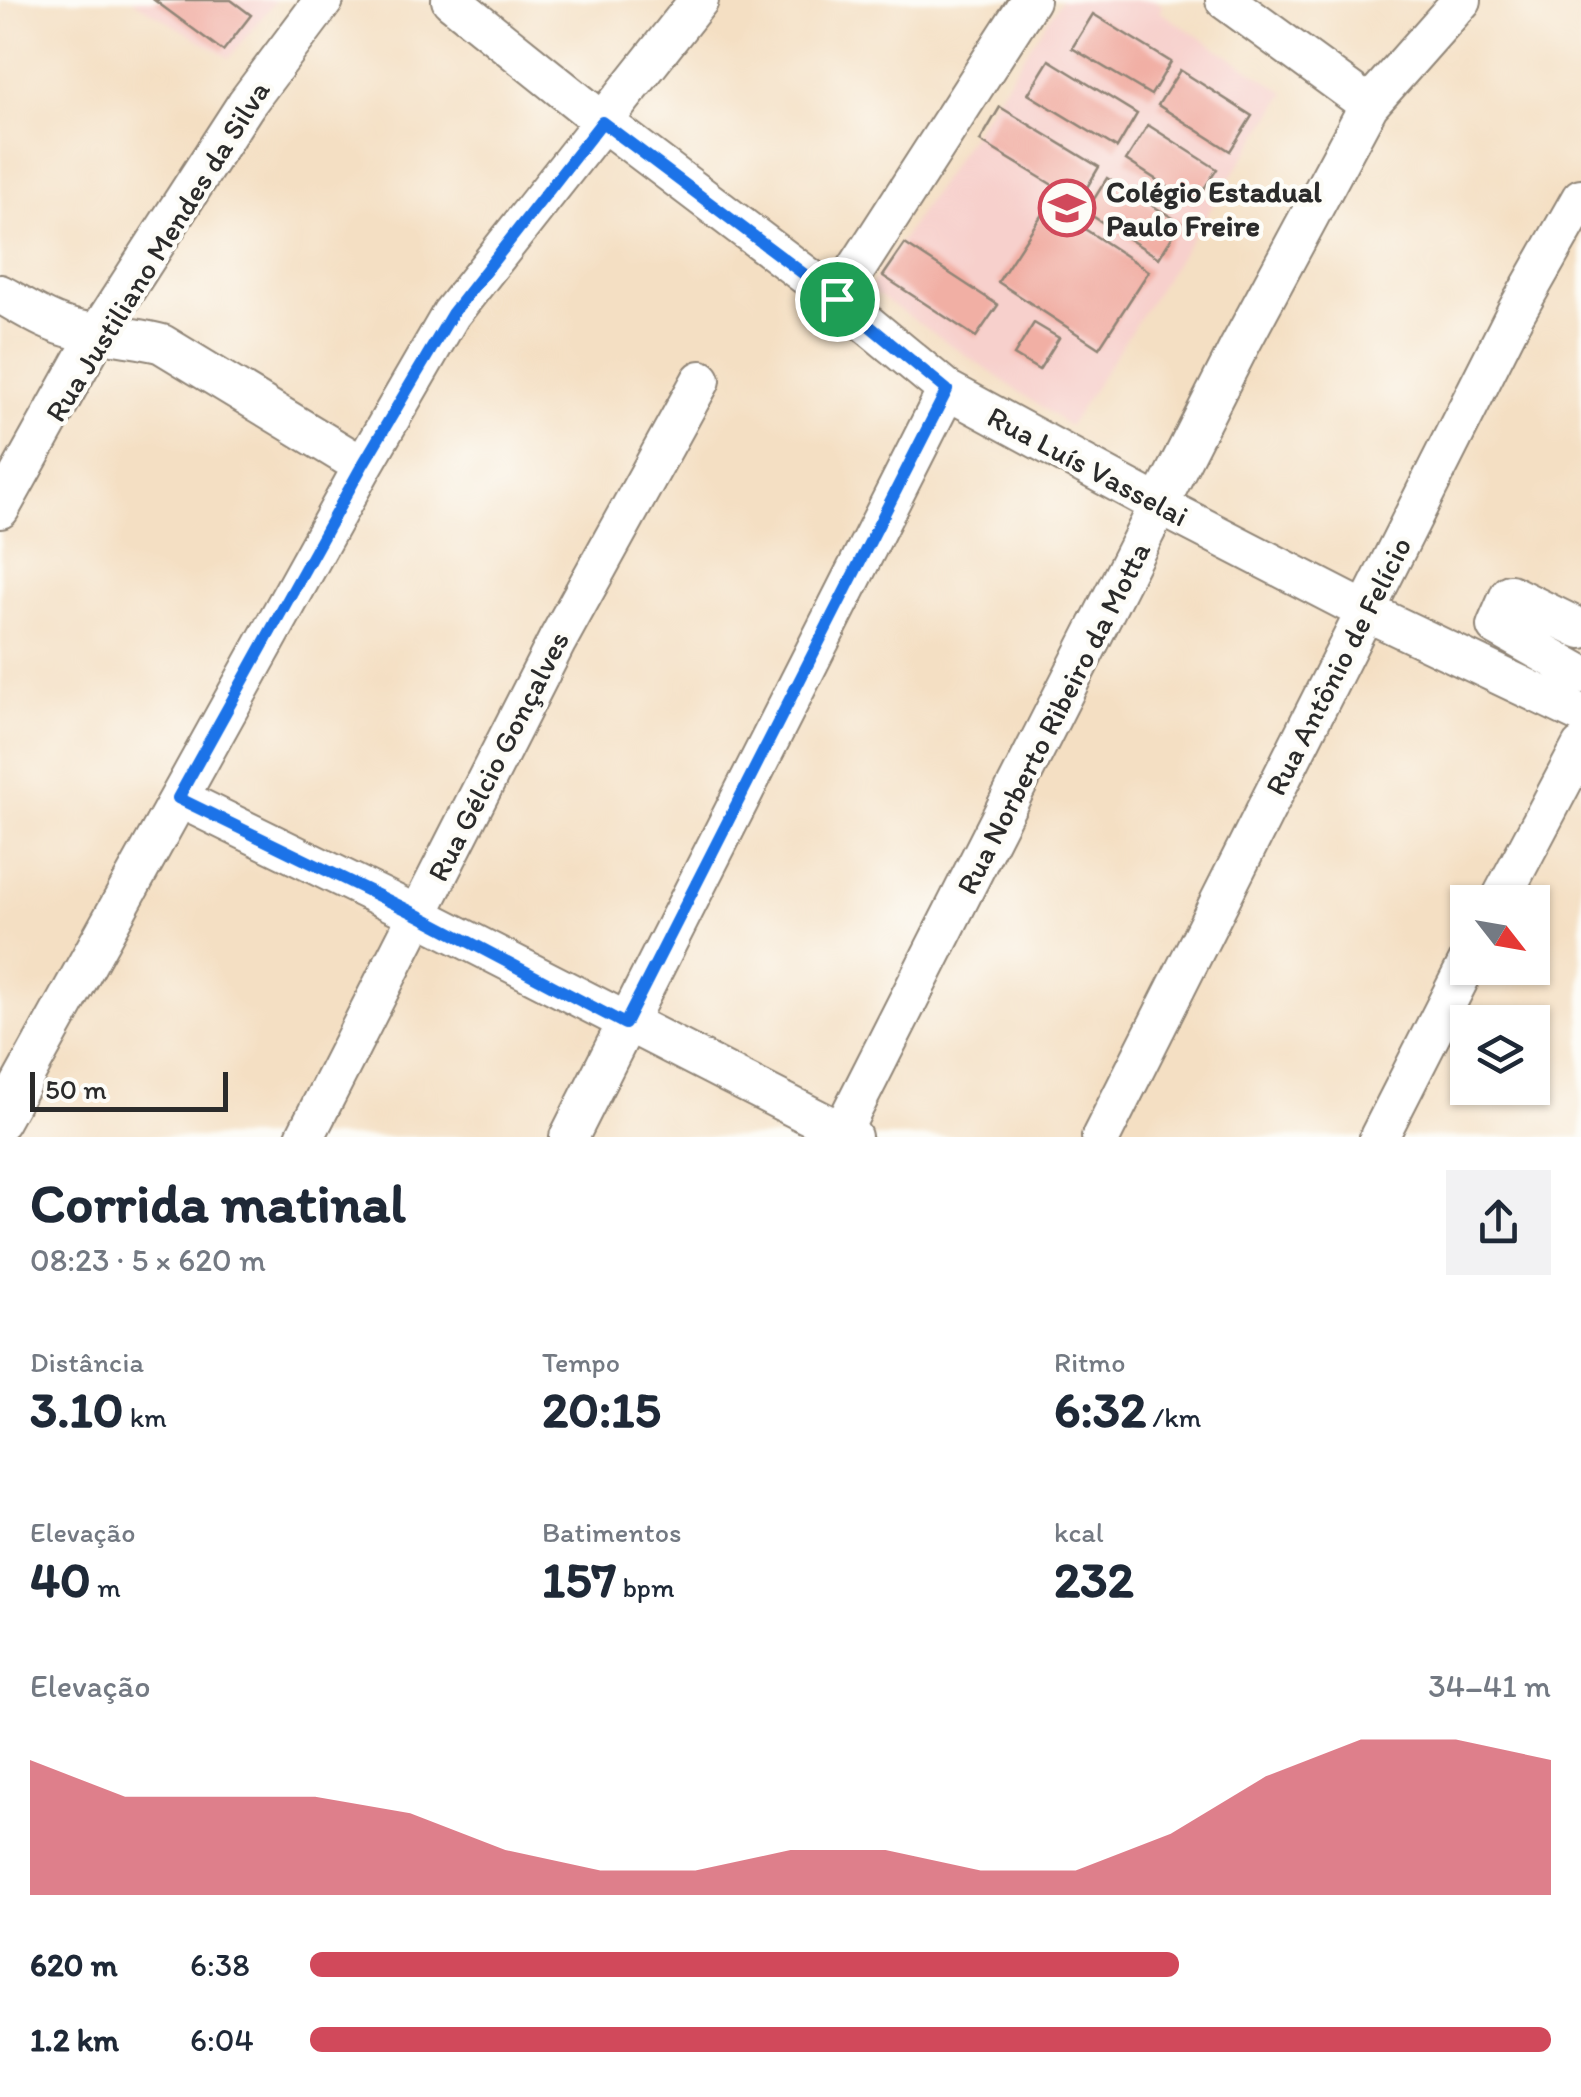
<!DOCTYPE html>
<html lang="pt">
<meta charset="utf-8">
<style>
body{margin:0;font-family:Itim,sans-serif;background:#f2f2f3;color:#1f2937;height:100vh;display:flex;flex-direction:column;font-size:38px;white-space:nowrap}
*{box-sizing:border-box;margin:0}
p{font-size:32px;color:#747a83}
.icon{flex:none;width:55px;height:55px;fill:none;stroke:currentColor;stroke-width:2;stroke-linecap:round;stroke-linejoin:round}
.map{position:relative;height:1137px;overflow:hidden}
.drawer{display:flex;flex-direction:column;background:#fff;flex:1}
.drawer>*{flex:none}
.needle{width:65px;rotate:121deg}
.buttons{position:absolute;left:1450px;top:885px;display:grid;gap:20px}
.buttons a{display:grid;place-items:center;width:100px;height:100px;border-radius:0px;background:#fff;box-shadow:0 2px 8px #0004;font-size:50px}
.scale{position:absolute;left:30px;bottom:25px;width:198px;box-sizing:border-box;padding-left:10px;border:5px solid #2b2b2b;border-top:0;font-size:28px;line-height:35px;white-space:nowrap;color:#2b2b2b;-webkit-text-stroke:8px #fdfcf7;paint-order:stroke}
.pin{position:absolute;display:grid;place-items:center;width:85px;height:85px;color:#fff;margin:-42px;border:5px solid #fff;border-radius:50%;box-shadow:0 2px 10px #0007}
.round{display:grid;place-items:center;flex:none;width:105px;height:105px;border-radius:0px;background:#f2f2f3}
.head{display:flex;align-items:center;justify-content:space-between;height:170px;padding:0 30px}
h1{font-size:55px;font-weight:700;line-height:75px}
.metrics{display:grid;grid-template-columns:repeat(3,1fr);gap:15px;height:170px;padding:10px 30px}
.metrics div{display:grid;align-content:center}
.metrics b{font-size:50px;font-weight:700}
.metrics small{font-size:28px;font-weight:400}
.metrics p{font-size:28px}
.chart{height:280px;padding:20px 30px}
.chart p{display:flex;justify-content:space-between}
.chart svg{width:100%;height:180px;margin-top:10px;fill:#d1495b;opacity:.7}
ul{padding:0 30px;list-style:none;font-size:32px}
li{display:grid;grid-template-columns:160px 120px 1fr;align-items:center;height:75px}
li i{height:25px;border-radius:12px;background:#d1495b}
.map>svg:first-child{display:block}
</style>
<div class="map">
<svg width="1581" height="1137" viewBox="0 0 1581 1137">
<rect width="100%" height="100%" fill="#fdfcf7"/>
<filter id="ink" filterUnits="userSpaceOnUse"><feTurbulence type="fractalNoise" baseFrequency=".01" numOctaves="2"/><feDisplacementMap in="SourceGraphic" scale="20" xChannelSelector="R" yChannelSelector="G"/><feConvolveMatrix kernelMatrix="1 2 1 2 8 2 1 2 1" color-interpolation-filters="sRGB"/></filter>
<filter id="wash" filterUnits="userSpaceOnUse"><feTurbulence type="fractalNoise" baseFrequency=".0048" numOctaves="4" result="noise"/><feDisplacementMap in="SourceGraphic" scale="40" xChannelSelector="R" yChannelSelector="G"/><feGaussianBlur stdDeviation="2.25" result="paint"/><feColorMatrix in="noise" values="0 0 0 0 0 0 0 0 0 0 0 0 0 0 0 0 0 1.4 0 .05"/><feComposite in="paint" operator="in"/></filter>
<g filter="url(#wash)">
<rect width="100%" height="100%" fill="#f4dfc3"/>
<path fill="#f7d0cc" d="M132 0H276L229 58Z
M1061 0H1154L1163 6 1159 11 1286 93 1069 426 869 289Z"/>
<g id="blocks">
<path fill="#f1afa4" d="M154 0H231L251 15 223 51Z
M1093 14 1171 62 1151 95 1072 48Z
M1049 60 1137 114 1117 148 1028 94Z
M1180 70 1252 116 1230 151 1158 105Z
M1000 107 1099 167 1079 201 980 141Z
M1148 125 1217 169 1194 204 1126 160Z
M1107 178 1181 223 1159 258 1086 212Z
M1048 205 1149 271 1099 348 998 282Z
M905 244 998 305 976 337 883 276Z
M1034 323 1059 338 1039 370 1014 355Z"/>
</g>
</g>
<g filter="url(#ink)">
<use href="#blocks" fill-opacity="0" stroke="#908577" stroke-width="2.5"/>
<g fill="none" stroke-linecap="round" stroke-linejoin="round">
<g stroke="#908577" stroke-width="42">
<path id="minor" d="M451 0 602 121 837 299 947 390 1161 506 1367 612 1581 714
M1225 0 1369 105
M0 294C23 306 47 323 74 329 103 335 133 336 162 344L363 466
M837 299 1030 0
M0 509 99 331 246 104 324 0
M1581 629 1510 594 1496 626 1581 674
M179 798 416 914 852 1137
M1499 902 1581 747
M0 1121 363 466 451 314 699 0
M305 1137 557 641 701 380
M569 1137 947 390
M839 1137 1238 349 1369 105 1462 0
M1101 1137 1515 314 1581 198
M1379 1137 1468 962"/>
</g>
<use href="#minor" stroke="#fff" stroke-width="38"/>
</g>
</g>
<g fill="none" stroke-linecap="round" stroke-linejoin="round" filter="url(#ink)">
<g stroke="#fff" stroke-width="20">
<path id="route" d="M602 122 837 299 947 390 625 1024 416 914 178 798 362 466 452 314Z"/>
</g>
<use href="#route" stroke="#1a73e8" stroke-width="12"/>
</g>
<defs>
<g id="school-ring" transform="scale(2.875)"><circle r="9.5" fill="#fdfcf7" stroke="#d1495b" stroke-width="1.5"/><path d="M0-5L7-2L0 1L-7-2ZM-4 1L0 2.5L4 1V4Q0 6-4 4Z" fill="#d1495b"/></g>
</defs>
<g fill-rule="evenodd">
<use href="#school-ring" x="1067" y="208"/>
</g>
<g text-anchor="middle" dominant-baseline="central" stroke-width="9" stroke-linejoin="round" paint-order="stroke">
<g font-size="30" font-weight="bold" fill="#2b2b2b" stroke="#fdfcf7" text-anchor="start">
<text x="1106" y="191">Colégio Estadual<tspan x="1106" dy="34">Paulo Freire</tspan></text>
</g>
<g font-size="30" fill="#2b2b2b" stroke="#fdfcf7">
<text transform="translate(157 251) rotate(-58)">Rua Justiliano Mendes da Silva</text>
<text transform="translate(1088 466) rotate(28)">Rua Luís Vasselai</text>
<text transform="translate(1338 666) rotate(-63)">Rua Antônio de Felício</text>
<text transform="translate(1053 718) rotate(-63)">Rua Norberto Ribeiro da Motta</text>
<text transform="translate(498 756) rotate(-63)">Rua Gélcio Gonçalves</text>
</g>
</g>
</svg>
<div class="buttons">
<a><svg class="needle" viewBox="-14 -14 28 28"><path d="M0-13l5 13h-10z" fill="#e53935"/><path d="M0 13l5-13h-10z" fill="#747a83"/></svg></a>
<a><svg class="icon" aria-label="layers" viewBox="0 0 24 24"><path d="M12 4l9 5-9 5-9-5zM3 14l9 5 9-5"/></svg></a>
</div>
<div class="scale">50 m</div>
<div class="pin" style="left:837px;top:299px;background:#1e9e55"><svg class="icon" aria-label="arrive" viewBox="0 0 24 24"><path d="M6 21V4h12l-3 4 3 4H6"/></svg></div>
</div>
<section class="drawer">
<div class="head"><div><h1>Corrida matinal</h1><p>08:23 · 5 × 620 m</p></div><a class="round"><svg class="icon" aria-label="share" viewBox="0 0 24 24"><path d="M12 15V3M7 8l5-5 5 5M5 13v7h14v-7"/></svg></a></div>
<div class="metrics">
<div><p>Distância</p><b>3.10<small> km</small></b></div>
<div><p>Tempo</p><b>20:15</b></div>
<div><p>Ritmo</p><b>6:32<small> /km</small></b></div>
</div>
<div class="metrics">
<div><p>Elevação</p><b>40<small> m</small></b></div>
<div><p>Batimentos</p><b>157<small> bpm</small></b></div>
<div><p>kcal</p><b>232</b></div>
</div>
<div class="chart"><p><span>Elevação</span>34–41 m</p>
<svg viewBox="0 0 160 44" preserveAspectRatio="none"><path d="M0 44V11L10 20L20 20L30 20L40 24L50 33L60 38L70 38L80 33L90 33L100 38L110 38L120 29L130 15L140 6L150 6L160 11V44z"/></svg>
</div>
<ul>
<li><b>620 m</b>6:38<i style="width:70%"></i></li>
<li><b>1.2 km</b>6:04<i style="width:100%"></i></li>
</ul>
</section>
